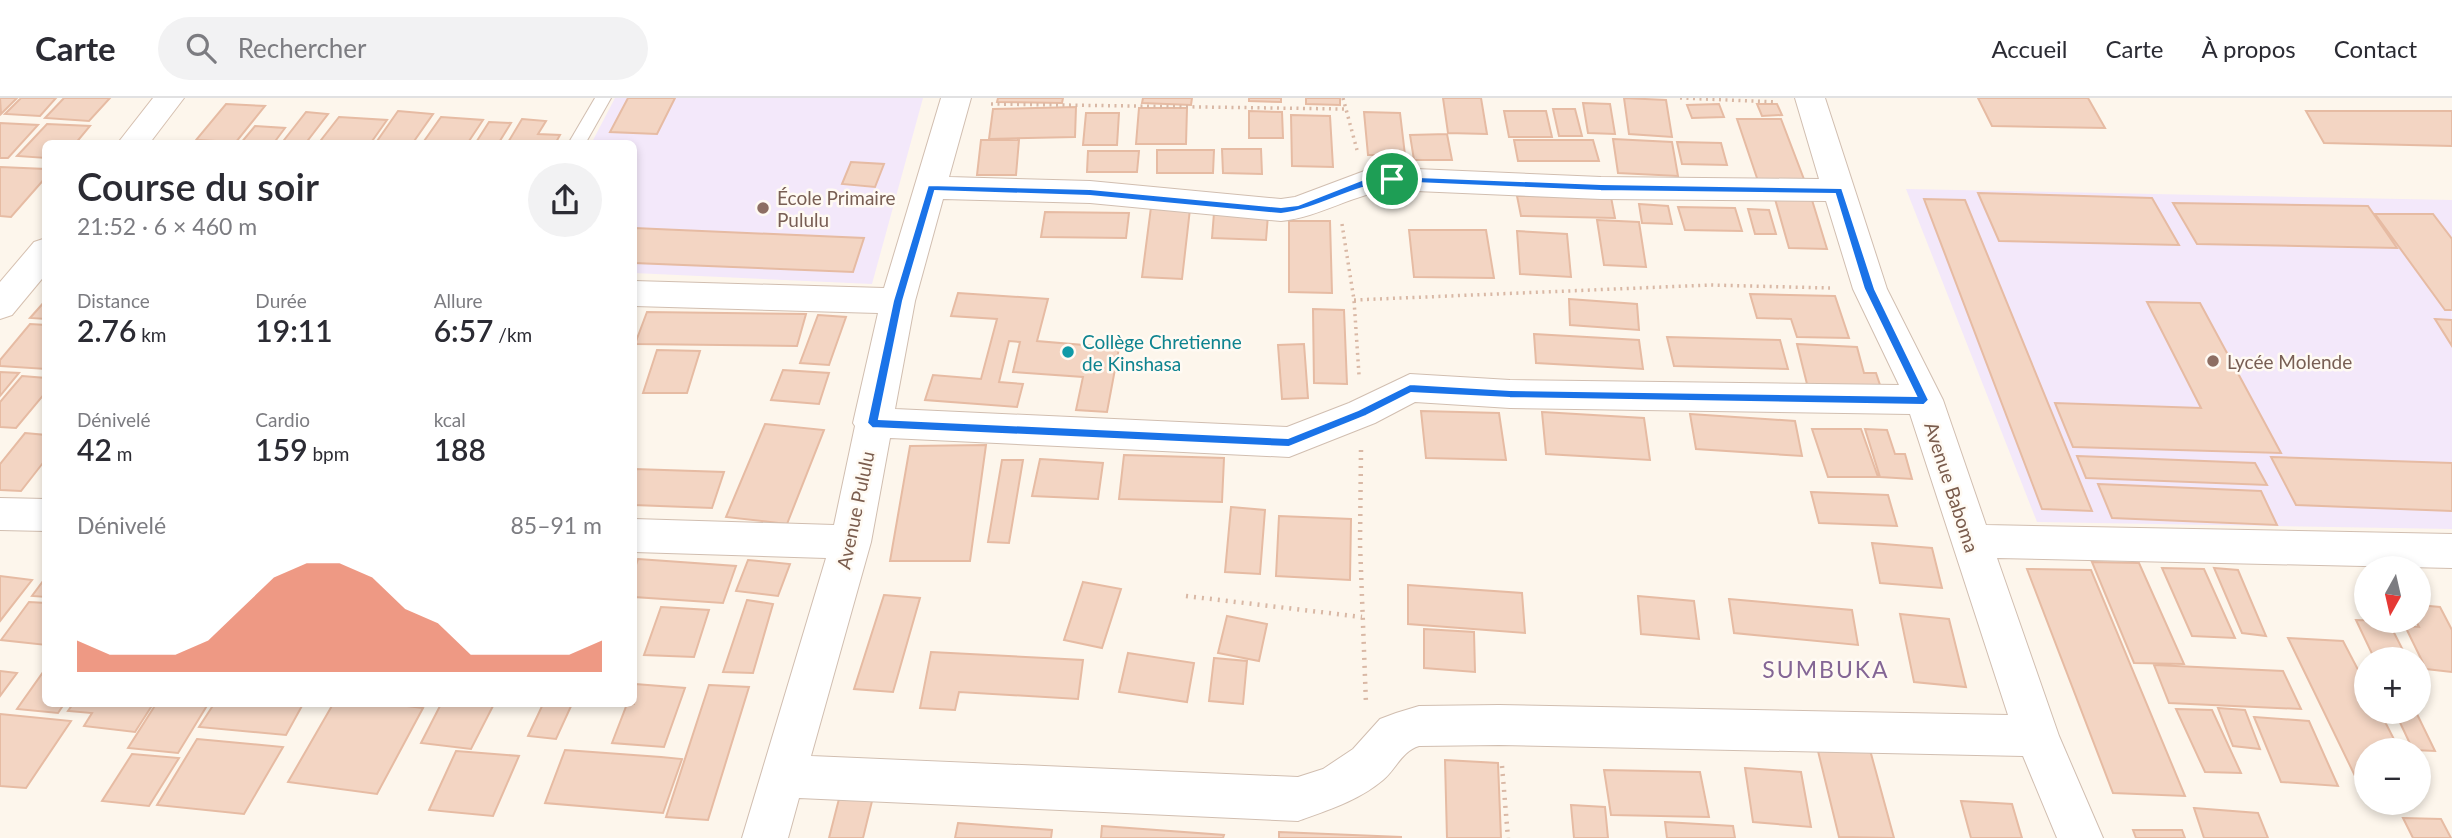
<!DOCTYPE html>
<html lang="fr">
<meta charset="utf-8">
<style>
body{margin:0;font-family:Lato,sans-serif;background:#f2f2f3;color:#2b2b33;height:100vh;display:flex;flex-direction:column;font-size:26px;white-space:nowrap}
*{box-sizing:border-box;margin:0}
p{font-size:23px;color:#7c7c81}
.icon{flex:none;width:38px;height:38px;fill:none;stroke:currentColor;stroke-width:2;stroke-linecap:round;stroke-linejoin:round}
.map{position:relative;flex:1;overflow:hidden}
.details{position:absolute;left:42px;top:42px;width:595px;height:567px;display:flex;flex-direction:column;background:#fff;border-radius:10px;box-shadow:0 4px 10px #0003}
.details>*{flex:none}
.needle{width:46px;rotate:188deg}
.controls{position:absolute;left:2354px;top:458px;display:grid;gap:14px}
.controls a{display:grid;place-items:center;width:77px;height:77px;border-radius:50%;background:#fff;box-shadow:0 4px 10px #0003;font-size:35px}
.pin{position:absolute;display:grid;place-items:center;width:60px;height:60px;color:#fff;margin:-30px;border:4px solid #fff;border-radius:50%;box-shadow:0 2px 7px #0007}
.round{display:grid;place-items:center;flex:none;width:74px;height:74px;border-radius:37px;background:#f2f2f3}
.overview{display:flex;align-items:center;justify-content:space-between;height:119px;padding:0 35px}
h1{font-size:38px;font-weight:600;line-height:52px}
.figures{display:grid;grid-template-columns:repeat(3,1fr);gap:10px;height:119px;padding:7px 35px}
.figures div{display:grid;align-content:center}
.figures b{font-size:30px;font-weight:600}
.figures small{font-size:19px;font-weight:400}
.figures p{font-size:19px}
.chart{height:196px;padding:14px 35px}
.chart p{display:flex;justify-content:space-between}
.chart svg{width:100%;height:126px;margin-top:7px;fill:#e76f51;opacity:.7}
header{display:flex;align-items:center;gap:42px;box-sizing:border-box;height:98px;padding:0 35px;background:#fff;border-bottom:2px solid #e1e1e2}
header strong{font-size:33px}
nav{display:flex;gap:38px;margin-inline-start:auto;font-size:24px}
.search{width:490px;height:63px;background:#f2f2f3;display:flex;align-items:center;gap:18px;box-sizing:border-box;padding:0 24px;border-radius:38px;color:#7c7c81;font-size:26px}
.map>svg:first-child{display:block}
</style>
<header>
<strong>Carte</strong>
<div class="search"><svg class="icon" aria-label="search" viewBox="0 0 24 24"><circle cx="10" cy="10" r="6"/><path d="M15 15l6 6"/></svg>Rechercher</div>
<nav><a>Accueil</a><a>Carte</a><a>À propos</a><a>Contact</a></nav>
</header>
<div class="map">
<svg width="2452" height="740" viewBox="0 0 2452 740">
<rect width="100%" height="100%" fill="#fdf6ec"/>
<path fill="#f3e8fa" d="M615 0H923L872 186 634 175V46H591Z
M1906 91 2452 102V431L2037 424Z"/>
<path fill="#f3d5c3" stroke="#e6bba3" stroke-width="2" d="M0 0H17L1 16Z
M21 0H56L40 18 5 16Z
M64 0H110L89 23 45 20Z
M628 0H675L657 36 610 34Z
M998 0H1063L1062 5 997 4Z
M1143 0H1192L1191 7 1142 5Z
M1249 0H1281V4L1249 3Z
M1306 0H1340V7L1306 6Z
M1443 0H1481L1487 36 1448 35Z
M1624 0 1666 2 1672 39 1629 36Z
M1978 0H2088L2105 30 1992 28Z
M1583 5 1610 6 1615 36 1588 35Z
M226 6 265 8 236 44 196 42Z
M1719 6 1724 19 1692 20 1687 7Z
M1757 6H1777L1782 17 1762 18Z
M1076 9 1075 39 989 41 993 11Z
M1139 10H1187L1186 46H1136Z
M1553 11H1575L1582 38H1559Z
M398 13 433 16 412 46H375Z
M1249 13 1282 14 1283 40H1249Z
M1504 13H1546L1552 39H1509Z
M2306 13H2452V48L2324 45Z
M306 14 328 16 305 46H281Z
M1364 14 1400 15 1405 57H1368Z
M1086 15H1119L1117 47H1083Z
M1291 17 1330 18 1333 69 1292 68Z
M339 19 387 22 370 46H318Z
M441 19 483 22 467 46H422Z
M522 21 546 23 538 36 560 37 555 46H507Z
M1737 21H1781L1805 84 1758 83Z
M489 24 511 25 498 46H475Z
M0 25 38 27 8 60H0Z
M47 26 90 28 75 46H46V60L17 58Z
M255 28 285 30 273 46H240Z
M1447 36 1452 62H1414L1410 37Z
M1613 41 1672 44 1678 78 1618 75Z
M981 42H1019L1016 77H977Z
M1514 42H1593L1599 63H1518Z
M1677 44 1721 45 1727 67 1682 66Z
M1222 51H1261L1262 76 1223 75Z
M1157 52H1214L1213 75H1157Z
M1088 53H1139L1137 74H1087Z
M851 64 884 66 875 89 842 86Z
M0 69 46 71V79L11 119 0 118Z
M1978 95 2152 100 2179 147 1999 143Z
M1517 98 1611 99 1615 120 1521 118Z
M1775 101 1812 102 1827 151 1789 150Z
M1924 101 1965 102 2092 413 2042 411Z
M2173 105 2368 108 2397 150 2197 146Z
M1639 106 1668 108 1672 126 1642 125Z
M1151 109 1190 111 1182 181 1142 179Z
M1678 109 1735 110 1742 133 1685 132Z
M1748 111 1769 112 1776 136H1755Z
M1045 114 1129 115 1126 140 1041 139Z
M1214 115 1268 117 1266 142 1212 140Z
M2375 116H2433L2452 141V212H2445Z
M1597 122 1639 124 1646 169 1604 167Z
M1289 123H1330L1332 195 1289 194Z
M634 130 864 140 853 174 634 165Z
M1409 132H1486L1494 180 1414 179Z
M1517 133 1567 136 1571 179 1520 176Z
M958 195 1048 201 1037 243 1119 250 1107 314 1076 312 1083 279 1013 274 1020 244 1009 243 999 284 1023 286 1017 309 925 302 933 277 981 281 997 221 951 218Z
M1750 196 1835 198 1849 240 1797 239 1791 221 1757 220Z
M1569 201 1637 206 1639 232 1570 227Z
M46 202V221L30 220Z
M2147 204 2200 205 2281 355 2073 349 2055 305 2201 310Z
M1313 211 1344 212 1347 286 1314 285Z
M647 214 806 216 797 248 635 246Z
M818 217 846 219 829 267 800 265Z
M2435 221 2452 222V248Z
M30 226 46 227V271L0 268V262Z
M1534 236 1639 242 1643 271 1536 265Z
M1667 239 1780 242 1788 271 1674 268Z
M1304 246 1308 300 1282 301 1278 247Z
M1797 246 1857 249 1864 275H1876L1882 293 1808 290Z
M657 252 700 253 687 295H643Z
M783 272 829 275 819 306 771 302Z
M0 274 19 275 0 298Z
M22 278 46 280V294L16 330 0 329V304Z
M1421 313 1499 315 1506 362 1426 360Z
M1542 314 1644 320 1650 362 1546 356Z
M1690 316 1795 323 1802 358 1696 351Z
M765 326 824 332 787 426 726 419Z
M1812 331H1861L1878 379H1828Z
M1865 331 1887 332 1895 356H1905L1912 381 1880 379Z
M25 335 46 337V361L21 393 0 392V366Z
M986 347 970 463H890L910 348Z
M1124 357 1224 360 1222 404 1119 401Z
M2077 358 2255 365 2267 387 2086 380Z
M2271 359 2452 365V413L2296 407Z
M1040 361 1103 365 1098 401 1032 398Z
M1002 362H1023L1009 445 988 444Z
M634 371 724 374 712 410 634 407Z
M2098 386 2261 393 2277 427 2112 420Z
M1811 394 1888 397 1897 428 1819 425Z
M1231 409 1265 412 1260 476 1225 474Z
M1279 418 1351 421 1350 482 1276 478Z
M1872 445 1932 450 1942 490 1880 485Z
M638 461 736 468 723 505 634 499V473Z
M748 462 790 466 778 498 736 493Z
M2092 464 2139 465 2184 566 2134 565Z
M2162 470 2204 471 2235 540 2192 538Z
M2214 470 2238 472 2266 538 2242 535Z
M2027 471 2091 472 2185 698 2113 695Z
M0 478 32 482 0 523Z
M46 479V499L32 498Z
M1083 484 1121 491 1102 550 1064 542Z
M1408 487 1522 495 1525 535 1408 526Z
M884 497 920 500 893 594 854 591Z
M1638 498 1694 503 1699 541 1641 536Z
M1729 501 1852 512 1858 547 1734 535Z
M747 502 773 506 753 575 723 574Z
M29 504 46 505V547L1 542Z
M2418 507 2440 509 2452 532V574L2426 571 2405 528 2419 529 2416 523H2418Z
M661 509 709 512 694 559 644 557Z
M1900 516 1949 521 1966 589 1914 584Z
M1227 518 1267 526 1259 563 1218 555Z
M2356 522 2388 523 2408 562H2375Z
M1424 531 1474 534 1475 574 1424 570Z
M2288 540 2343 543 2366 587V614H2380L2400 653H2366V680H2356Z
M931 554 1083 562 1078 601 959 594 955 612 920 610Z
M1128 555 1194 565 1187 604 1119 594Z
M1214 560 1247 563 1243 606 1209 603Z
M2154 567 2283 573 2301 611 2169 605Z
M46 570V606H64L58 615 17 611Z
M0 573 17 575 0 598Z
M635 586 685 590 664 649 612 645 627 606H634Z
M709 587 749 589 708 722 666 719Z
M73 606H153L135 634 84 628 92 615 68 613Z
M156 606H208L178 655 128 650Z
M214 606H303L286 637 199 629Z
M333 606H391L423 610 377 696 288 684Z
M441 606H494L471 651 421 645Z
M543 606H572L556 641 528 638Z
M2218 610 2245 612 2260 651 2233 648Z
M2176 611 2212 612 2241 675 2205 674Z
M2395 614H2416L2435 653 2413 652Z
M0 616 71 623 26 690 0 688Z
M2254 619 2309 623 2338 688 2281 684Z
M197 641 283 649 244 716 157 707Z
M1817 649 1870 652 1894 740 1839 739Z
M565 652 661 659 682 661 663 715 545 705Z
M456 653 519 658 493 718 429 712Z
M132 656 179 660 149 708 102 703Z
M1445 662 1498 665 1501 740H1447Z
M1745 670 1801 674 1811 729 1753 724Z
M1604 672 1700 674 1709 719 1611 717Z
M841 693 874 695 863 740H829Z
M1961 703 2012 706 2022 740H1971Z
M1571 707 1605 709 1608 740H1574Z
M2194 710 2258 715 2268 740H2204Z
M2403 720 2441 721 2451 740H2413Z
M1665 724 1733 728 1735 740H1667Z
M958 725 1052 732 1051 740H955Z
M1102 728 1224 737 1223 740H1101Z
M2133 732H2182L2185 740H2136Z
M1279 734 1401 739V740H1279Z"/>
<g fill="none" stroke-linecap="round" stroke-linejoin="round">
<g stroke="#d1beb0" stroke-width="2">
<path id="lane" d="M595 0H611L585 46H568Z"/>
</g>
<g stroke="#d1beb0" stroke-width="2">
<path id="street" d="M941 0H971L949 79 1090 83 1281 101 1295 99 1367 72 1393 70 1601 79 1819 81 1795 0H1825L1887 191 1943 302 1986 427 2452 436V470L1997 460 2059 638 2103 740H2057L2023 658 1499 647 1419 648C1402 653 1396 671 1383 682 1358 703 1328 712 1298 723L799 700 788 740H742L826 460 634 454V421L834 427 855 328 853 325 878 215 634 208V183L884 190ZM1393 92 1601 101 1826 103 1853 191 1899 287 1510 282 1410 276 1349 305 1287 329 895 311 915 203 943 101 1090 105 1281 123C1321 119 1354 95 1393 92ZM1415 304 1510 310 1910 316 2008 617 1499 607 1419 608 1396 615 1380 621 1353 651 1323 671 1298 679 811 658 871 444 890 340 1289 359 1375 325Z
M0 400 46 401V433L0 432Z"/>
</g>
<g stroke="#d6c0b0" stroke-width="2">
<path id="secondary" d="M153 0H184L149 46H117Z
M46 140V176L12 217 0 221V184L34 144Z"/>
</g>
<path stroke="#d9b8a5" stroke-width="3.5" stroke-dasharray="2 4.5" stroke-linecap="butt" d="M1343 0 1357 52
M1680 0 1777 4
M991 6 1344 11
M1342 126 1354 202 1359 277
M1354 202 1710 187 1830 190"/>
<path stroke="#d9b8a5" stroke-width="4.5" stroke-dasharray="2 6" stroke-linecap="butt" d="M1361 352 1360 446 1366 606
M1186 498 1362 519
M1502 668 1508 740"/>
<use href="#lane" fill="#fff" fill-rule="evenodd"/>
<use href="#street" fill="#fff" fill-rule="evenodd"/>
<use href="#secondary" fill="#fff" fill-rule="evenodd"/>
</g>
<path fill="#1a73e8" stroke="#fff" stroke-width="2" fill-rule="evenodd" d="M1392 78 1601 86 1842 90 1875 191 1929 302 1924 307 1510 300 1411 295 1366 318 1289 349 872 330 867 325 893 203 928 87 1090 91 1281 109 1298 107 1364 81ZM1392 84 1601 93 1835 96 1864 191 1916 298 1510 292 1410 286 1358 312 1288 340 879 321 903 203 935 93 1090 98 1281 116C1320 111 1353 87 1392 84Z"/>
<g fill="#8d6e63" stroke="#fffaf3" stroke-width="2.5">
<circle cx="763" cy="110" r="7"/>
<circle cx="2213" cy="263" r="7"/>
</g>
<circle fill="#0f9aa8" stroke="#fffaf3" stroke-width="2.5" cx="1068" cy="254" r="7"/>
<g text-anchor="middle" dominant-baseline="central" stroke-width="5" stroke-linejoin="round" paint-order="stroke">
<g font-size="19" fill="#785e54" stroke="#fffaf3" text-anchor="start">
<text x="777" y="99">École Primaire<tspan x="777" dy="22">Pululu</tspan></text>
<text x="2227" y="263">Lycée Molende</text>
</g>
<g font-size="19" fill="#0d838f" stroke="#fffaf3" text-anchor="start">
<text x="1082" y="243">Collège Chretienne<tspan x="1082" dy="22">de Kinshasa</tspan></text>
</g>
<g font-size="19" fill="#7a5c4d" stroke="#fffaf3">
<text transform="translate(1952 389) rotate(72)">Avenue Baboma</text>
<text transform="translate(855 412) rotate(-78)">Avenue Pululu</text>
</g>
<g font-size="23" letter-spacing="2" fill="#846695" stroke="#fffaf3">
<text x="1826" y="571">SUMBUKA</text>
</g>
</g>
</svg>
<div class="controls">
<a><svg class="needle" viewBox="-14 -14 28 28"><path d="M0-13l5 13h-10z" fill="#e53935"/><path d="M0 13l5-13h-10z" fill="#7c7c81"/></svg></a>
<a>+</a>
<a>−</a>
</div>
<div class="pin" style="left:1392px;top:81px;background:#1e9e55"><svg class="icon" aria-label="arrive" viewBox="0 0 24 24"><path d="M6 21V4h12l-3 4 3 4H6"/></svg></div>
<section class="details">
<div class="overview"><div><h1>Course du soir</h1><p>21:52 · 6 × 460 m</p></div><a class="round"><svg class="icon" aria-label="share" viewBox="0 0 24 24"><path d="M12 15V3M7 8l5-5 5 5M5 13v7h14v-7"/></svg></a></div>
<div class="figures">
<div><p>Distance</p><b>2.76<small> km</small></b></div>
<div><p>Durée</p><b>19:11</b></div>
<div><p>Allure</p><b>6:57<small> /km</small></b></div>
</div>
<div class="figures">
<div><p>Dénivelé</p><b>42<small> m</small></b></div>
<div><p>Cardio</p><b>159<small> bpm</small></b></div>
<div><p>kcal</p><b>188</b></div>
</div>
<div class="chart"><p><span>Dénivelé</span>85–91 m</p>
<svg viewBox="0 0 160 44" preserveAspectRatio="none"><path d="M0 44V33L10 38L20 38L30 38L40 33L50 22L60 11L70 6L80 6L90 11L100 22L110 27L120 38L130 38L140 38L150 38L160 33V44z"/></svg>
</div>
</section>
</div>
